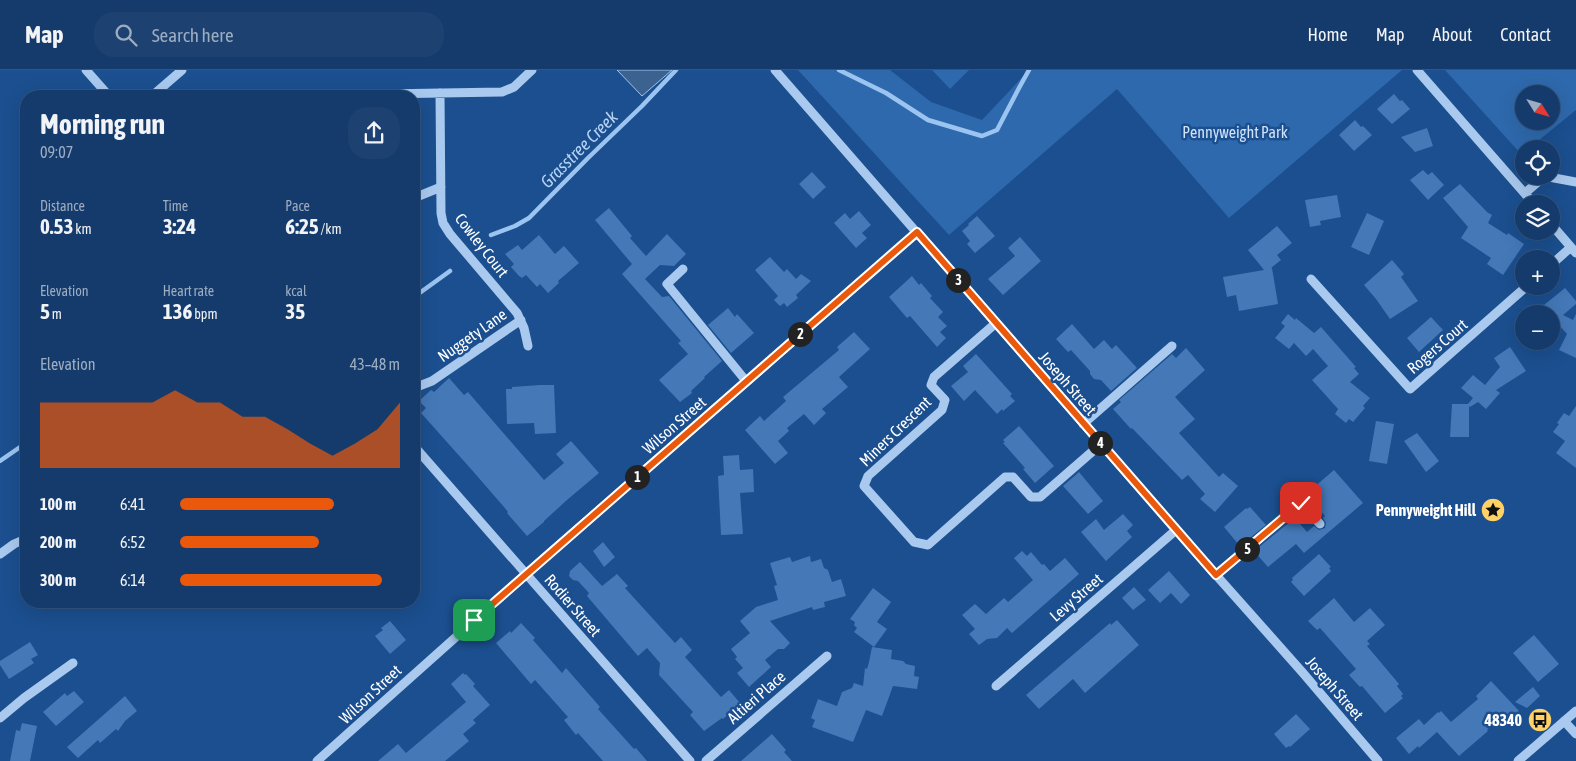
<!DOCTYPE html>
<meta charset="utf-8">
<style>
body{margin:0;font-family:"Asap Condensed",sans-serif;background:#1d4271;color:#f1f3f6;height:100vh;display:flex;flex-direction:column;font-size:19px;white-space:nowrap}
*{box-sizing:border-box;margin:0}
p{font-size:16px;color:#9dadc1}
.icon{flex:none;width:28px;height:28px;fill:none;stroke:currentColor;stroke-width:2;stroke-linecap:round;stroke-linejoin:round}
.map{position:relative;flex:1;overflow:hidden}
.panel{position:absolute;left:20px;top:20px;width:400px;height:518px;display:flex;flex-direction:column;background:#143b6b;border-radius:20px;box-shadow:0 5px 20px #0002,0 0 0 1px #33557e}
.panel>*{flex:none}
.needle{width:32px;rotate:127deg}
.tools{position:absolute;left:1515px;top:15px;display:grid;gap:10px}
.tools a{display:grid;place-items:center;width:45px;height:45px;border-radius:50%;background:#143b6b;box-shadow:0 5px 20px #0002,0 0 0 1px #33557e;font-size:25px}
.pin{position:absolute;display:grid;place-items:center;width:42px;height:42px;color:#fff;margin:-21px;border-radius:10px;box-shadow:0 2px 8px #0006}
.km{position:absolute;width:25px;height:25px;margin:-12px;border-radius:50%;background:#222;color:#fff;font-size:14px;line-height:25px;text-align:center}
.round{display:grid;place-items:center;flex:none;width:52px;height:52px;border-radius:20px;background:#1d4271}
.head{display:flex;align-items:center;justify-content:space-between;height:85px;padding:0 20px}
h1{font-size:28px;font-weight:700;line-height:38px}
.stats{display:grid;grid-template-columns:repeat(3,1fr);gap:8px;height:85px;padding:5px 20px}
.stats div{display:grid;align-content:center}
.stats b{font-size:21px;font-weight:700}
.stats small{font-size:14px;font-weight:400}
.stats p{font-size:14px}
.chart{height:140px;padding:10px 20px}
.chart p{display:flex;justify-content:space-between}
.chart svg{width:100%;height:90px;margin-top:5px;fill:#ea580c;opacity:.7}
ul{padding:0 20px;list-style:none;font-size:16px}
li{display:grid;grid-template-columns:80px 60px 1fr;align-items:center;height:38px}
li i{height:12px;border-radius:6px;background:#ea580c}
header{display:flex;align-items:center;gap:30px;box-sizing:border-box;height:70px;padding:0 25px;background:#143b6b;border-bottom:1px solid #33557e}
header strong{font-size:24px}
nav{display:flex;gap:28px;margin-inline-start:auto;font-size:18px}
.search{width:350px;height:45px;background:#1d4271;display:flex;align-items:center;gap:12px;box-sizing:border-box;padding:0 18px;border-radius:20px;color:#9dadc1;font-size:19px}
.map>svg:first-child{display:block}
</style>
<header>
<strong>Map</strong>
<div class="search"><svg class="icon" aria-label="search" viewBox="0 0 24 24"><circle cx="10" cy="10" r="6"/><path d="M15 15l6 6"/></svg>Search here</div>
<nav><a>Home</a><a>Map</a><a>About</a><a>Contact</a></nav>
</header>
<div class="map">
<svg width="1576" height="691" viewBox="0 0 1576 691">
<rect width="100%" height="100%" fill="#1b4f8f"/>
<path fill="#2e69ad" fill-rule="evenodd" d="M798 0H890L931 32 982 50 1029 0H1402L1229 148 1117 19 949 165Z
M932 0H969L950 19Z
M1445 0H1576V40L1528 79H1524V82L1521 84ZM1524 24H1551V51H1524Z"/>
<path fill="#3c6290" stroke="#9cc4f0" d="M617 0H672L642 26Z"/>
<g fill="none" stroke-linecap="round" stroke-linejoin="round">
<path stroke="#9cc4f0" stroke-width="4.5" d="M839 0 886 23 928 50 982 66 997 60 1019 18 1029 0
M491 165 515 156 529 148 588 88 642 36 676 0
M414 227 450 201
M0 391 26 373"/>
</g>
<path fill="#4478b7" d="M1394 24 1400 31 1402 30 1410 39 1392 54 1377 39Z
M1355 50 1361 57 1363 56 1372 65 1354 81 1339 65Z
M1427 58 1433 76 1415 82 1401 67Z
M1423 100 1428 105 1432 102 1444 115 1428 130 1410 110Z
M812 102 826 117 813 129 799 114Z
M1460 114 1487 142 1492 145 1488 153 1507 165 1508 163 1524 174 1503 205 1487 194 1491 188 1461 168 1468 157 1443 128Z
M1337 125 1341 147 1320 151 1321 155 1310 157 1305 130Z
M609 138 632 166 630 168 646 186 667 164 686 184 674 196 660 195 645 209 662 227 669 226 722 291 704 307 705 308 691 321 692 323 680 332 659 310 688 284 678 273 681 271 622 204 632 194 595 150Z
M859 141 871 155 862 163 867 168 856 178 834 153 845 143 850 149Z
M1367 143 1384 151 1369 185 1351 177Z
M977 146 995 166 975 183 967 174 970 171 962 161 969 155 968 154Z
M1277 156 1292 173 1277 185 1281 190 1271 198H1272L1278 234 1239 241 1236 225 1227 227 1223 207 1264 200 1248 180Z
M539 165 555 184 564 176 579 193 558 211 559 213 548 223 540 214 537 217 526 205 522 208 519 206 511 197 514 194 505 184 518 175 522 180Z
M1020 167 1041 191 1003 225 988 209 1015 186 1008 178Z
M770 187 784 202 787 199 796 209 801 204 811 211 796 225 798 228 787 237 784 233 780 236 774 230 778 226 755 200Z
M1392 190 1404 204 1401 207 1418 231 1390 249 1376 229 1364 215Z
M912 206 919 215 921 213 932 226 930 228 943 242 938 247 947 256 940 262 946 268 937 277 910 246 907 248 889 227Z
M1565 218 1576 231V234L1563 245 1573 250 1576 244V288L1559 280 1567 264 1551 246V244H1549L1541 234 1544 235Z
M728 238 735 247 737 244 754 263 731 283 708 255Z
M1288 244 1295 250 1296 248 1314 263 1321 257 1356 297 1354 298 1359 304 1350 312 1370 328 1363 336 1365 338 1353 352 1349 349 1346 353 1335 344 1338 339 1312 310 1328 296 1313 279 1306 286 1294 273 1289 279 1275 268 1285 256 1281 253Z
M1431 247 1443 260 1419 282 1407 268Z
M1072 254 1094 279 1104 270 1112 279 1116 275 1137 298 1111 321 1101 310 1094 309 1090 304V301L1071 280 1068 282 1056 269Z
M854 262 870 279 839 307 848 317 822 339 826 343 814 355 804 344 787 358 789 361 778 371 788 383 775 394 745 360 760 346 764 351 786 331 783 327 839 280 837 277Z
M1510 277 1526 301 1496 320 1500 323 1486 339 1478 332 1470 337 1469 336V367H1450L1452 334H1468L1473 328 1461 318 1473 305 1485 315 1500 297 1494 288Z
M1186 278 1205 300 1175 327 1195 349 1179 363 1219 407 1223 403 1238 416 1215 442 1200 429 1205 424 1188 405 1182 410 1132 358 1131 359 1113 339 1121 332 1119 330 1172 284 1176 288Z
M976 284 1012 324 1010 326 1015 331 1003 341 1002 339 997 344 975 320 964 331 951 316 968 302 963 296Z
M449 308 464 325 468 322 544 410 564 393 556 384 571 371 599 403 567 430 544 451V452L527 466 507 443 508 442 504 437 471 399 421 343 426 338 419 331 431 320 434 322Z
M540 315H554L556 363 535 364 534 353 507 354 506 319H512V317Z
M1576 336V398L1556 383 1565 371 1553 362 1559 354 1557 353 1564 343 1569 346Z
M1376 351 1394 354 1387 394 1369 391Z
M1019 356 1054 396 1035 413 1023 399 1025 398 1003 373 1005 372 1003 370Z
M1417 363 1439 391 1426 402 1404 371Z
M739 385 740 400 753 399 754 422 740 423 743 464 721 465 718 406 724 405 723 386Z
M1334 400 1363 433 1304 483 1296 474 1268 497 1254 481 1295 448 1307 462 1314 456 1319 460 1325 458 1326 453 1323 448 1325 446 1306 424Z
M1079 402 1103 431 1088 444 1063 416Z
M1250 437 1266 455 1246 471 1245 470 1239 475 1224 457 1246 438 1247 439Z
M1123 444 1133 455 1127 461 1132 467 1106 491 1081 462 1096 449 1104 460Z
M603 472 615 487 604 497 593 481Z
M1022 481 1027 486 1031 482 1042 495 1044 494 1050 501 1065 488 1079 504 1012 563 1007 558 997 568 987 569 979 575 969 564 975 559 962 545 975 534 986 544 1004 528 1008 532 1033 510 1014 488Z
M1319 484 1331 497 1329 498 1331 501 1304 526 1291 512 1293 510 1292 508Z
M810 486 811 492 821 489 824 498 828 500 832 512 841 509 846 526 824 532 825 537 813 540 812 537 770 551 790 573 784 579H778L765 590 771 597 749 617 737 603 743 598 735 589 737 587 731 579 750 563 740 551 756 537 778 530 774 516 777 515 770 493 790 487 792 492Z
M580 492 602 516 617 504 628 516 625 518 675 573 681 567 692 580 685 587 721 627 729 620 740 633 733 639V640L723 649 722 648 704 661 690 645 693 642 659 605 660 593 647 578 638 586 587 526 589 523 578 511 573 510 569 506 570 501Z
M1169 501 1190 525 1181 534 1171 523 1160 533 1148 520Z
M1134 517 1146 530 1133 540 1122 528Z
M873 518 891 532 877 552 887 559 874 577 854 562 857 558 854 555 855 552 850 549Z
M1334 528 1354 552 1370 538 1385 555 1367 571 1370 574 1367 576 1399 614 1397 616 1403 624 1401 626 1403 628 1385 643 1362 616 1360 617 1349 605 1356 599 1320 558 1317 560 1308 551Z
M1117 550 1139 575 1085 623 1073 609 1039 639 1026 625 1110 553 1111 555Z
M390 551 406 570 390 584 375 566 383 560 381 558Z
M521 553 535 568 533 570 562 603 566 598 600 637 598 639 634 679 636 678 647 691H603L578 663 576 665 564 650 568 647 535 610 531 614 496 573 510 561 511 563Z
M1534 565 1559 594 1538 612 1513 583Z
M30 572 38 585 31 589 34 593 9 609 0 595V591Z
M872 577 892 580 891 589 903 591 906 594 915 596 914 606 919 607 917 619 893 616 882 646 866 640 853 672 812 657 815 650 811 648 818 629 837 636 842 622 852 618 854 613 863 616 865 598 867 599 869 592Z
M463 603 465 605 466 604 475 614 473 616 490 635 473 650 476 653 463 664 469 671 445 691H378L398 674 406 683 466 632 451 614Z
M1491 611 1519 641 1510 650 1504 644 1487 660 1488 661 1459 686 1437 662 1419 678 1418 676 1409 684 1396 668 1419 649 1424 655 1438 642 1439 643 1441 641 1451 652 1478 629 1476 626Z
M1533 617 1540 626 1527 638 1515 632Z
M74 621 84 632 56 656 43 642 65 623 67 626Z
M125 626 137 641 125 651 118 661 116 659 100 673 98 670 78 688 67 677Z
M1296 644 1310 659 1290 677 1289 676 1286 678 1274 664Z
M22 653 37 656 30 691H10L16 660 20 661Z
M772 664 786 680 784 682 792 691H741Z"/>
<g fill="none" stroke-linecap="round" stroke-linejoin="round">
<path stroke="#a9c9ee" stroke-width="9" d="M86 0 109 26
M775 0 1176 460 1303 603 1378 691
M1417 0 1534 134
M440 23 441 143 443 153 450 164 517 243 524 258 528 276
M152 26 182 0
M367 26 381 24 502 22 514 17 532 0
M1525 123 1540 110 1549 107 1576 112
M414 128 441 117
M1551 154 1576 183
M1551 195 1571 177
M683 199 667 214 746 311
M1311 209 1410 319 1527 216
M996 253 934 307 931 315 945 330 942 340 868 406 864 416 914 472 928 475 1005 407H1013L1031 427H1040L1101 374
M414 318 432 311 521 250
M1083 354 1172 276
M414 376 690 691
M0 484 14 474 23 470
M1216 505 1301 433 1320 454
M996 616 1176 460
M0 648 24 628 73 593
M1564 651 1576 664
M317 691 550 483 917 163
M706 691 827 586
M1518 691 1576 641"/>
</g>
<g fill="none" stroke-linecap="round" stroke-linejoin="round">
<g stroke="#fff" stroke-width="10">
<path id="route" d="M474 550 917 162 1216 505 1301 433"/>
</g>
<use href="#route" stroke="#ea580c" stroke-width="6"/>
</g>
<defs>
<g id="sight-disc" transform="scale(1.25)"><circle r="9.5" fill="#ffd166" stroke="#1b4f8f"/><path d="M0-6L1.8-2.2L6-1.7L2.9 1.2L3.7 5.4L0 3.3L-3.7 5.4L-2.9 1.2L-6-1.7L-1.8-2.2Z" fill="#111"/></g>
<g id="bus-disc" transform="scale(1.25)"><circle r="9.5" fill="#ffd166" stroke="#1b4f8f"/><path d="M-5-6H5V4H4V6H2V4H-2V6H-4V4H-5ZM-3.5-4V0h7V-4ZM-3.5 1.2v1.5H-2V1.2ZM2 1.2v1.5H3.5V1.2Z" fill="#111"/></g>
</defs>
<g fill-rule="evenodd">
<use href="#sight-disc" x="1493" y="440"/>
<use href="#bus-disc" x="1540" y="650"/>
</g>
<g text-anchor="middle" dominant-baseline="central" stroke-width="5" stroke-linejoin="round" paint-order="stroke">
<g font-size="16" fill="#cfe3fa" stroke="#1b4f8f">
<text x="1235" y="62">Pennyweight Park</text>
</g>
<g font-size="16" fill="#fff" stroke="#1b4f8f">
<text transform="translate(482 175) rotate(52)">Cowley Court</text>
<text transform="translate(472 265) rotate(-35)">Nuggety Lane</text>
<text transform="translate(1437 276) rotate(-41)">Rogers Court</text>
<text transform="translate(1068 313) rotate(49)">Joseph Street</text>
<text transform="translate(674 355) rotate(-41)">Wilson Street</text>
<text transform="translate(895 361) rotate(-44)">Miners Crescent</text>
<text transform="translate(1076 527) rotate(-41)">Levy Street</text>
<text transform="translate(573 535) rotate(49)">Rodier Street</text>
<text transform="translate(1335 618) rotate(49)">Joseph Street</text>
<text transform="translate(370 624) rotate(-43)">Wilson Street</text>
<text transform="translate(756 627) rotate(-41)">Altieri Place</text>
</g>
<g font-size="16" font-weight="bold" fill="#fff" stroke="#1b4f8f" text-anchor="end">
<text x="1476" y="440">Pennyweight Hill</text>
<text x="1522" y="650">48340</text>
</g>
<g font-size="18" font-style="italic" fill="#b5d3f5" stroke="#1b4f8f">
<text transform="translate(579 79) rotate(-45)">Grasstree Creek</text>
</g>
</g>
</svg>
<div class="tools">
<a><svg class="needle" viewBox="-14 -14 28 28"><path d="M0-13l5 13h-10z" fill="#e53935"/><path d="M0 13l5-13h-10z" fill="#9dadc1"/></svg></a>
<a><svg class="icon" aria-label="locate" viewBox="0 0 24 24"><circle cx="12" cy="12" r="6"/><path d="M12 2v4M12 18v4M2 12h4M18 12h4"/></svg></a>
<a><svg class="icon" aria-label="layers" viewBox="0 0 24 24"><path d="M12 4l9 5-9 5-9-5zM3 14l9 5 9-5"/></svg></a>
<a>+</a>
<a>−</a>
</div>
<div class="pin" style="left:474px;top:550px;background:#1e9e55"><svg class="icon" aria-label="arrive" viewBox="0 0 24 24"><path d="M6 21V4h12l-3 4 3 4H6"/></svg></div>
<div class="pin" style="left:1301px;top:433px;background:#d93025"><svg class="icon" aria-label="check" viewBox="0 0 24 24"><path d="M5 12l5 5 9-10"/></svg></div>
<b class="km" style="left:637px;top:407px">1</b>
<b class="km" style="left:800px;top:264px">2</b>
<b class="km" style="left:958px;top:210px">3</b>
<b class="km" style="left:1100px;top:373px">4</b>
<b class="km" style="left:1247px;top:479px">5</b>
<section class="panel">
<div class="head"><div><h1>Morning run</h1><p>09:07</p></div><a class="round"><svg class="icon" aria-label="share" viewBox="0 0 24 24"><path d="M12 15V3M7 8l5-5 5 5M5 13v7h14v-7"/></svg></a></div>
<div class="stats">
<div><p>Distance</p><b>0.53<small> km</small></b></div>
<div><p>Time</p><b>3:24</b></div>
<div><p>Pace</p><b>6:25<small> /km</small></b></div>
</div>
<div class="stats">
<div><p>Elevation</p><b>5<small> m</small></b></div>
<div><p>Heart rate</p><b>136<small> bpm</small></b></div>
<div><p>kcal</p><b>35</b></div>
</div>
<div class="chart"><p><span>Elevation</span>43–48 m</p>
<svg viewBox="0 0 160 44" preserveAspectRatio="none"><path d="M0 44V12L10 12L20 12L30 12L40 12L50 12L60 6L70 12L80 12L90 19L100 19L110 25L120 32L130 38L140 32L150 25L160 12V44z"/></svg>
</div>
<ul>
<li><b>100 m</b>6:41<i style="width:70%"></i></li>
<li><b>200 m</b>6:52<i style="width:63%"></i></li>
<li><b>300 m</b>6:14<i style="width:92%"></i></li>
</ul>
</section>
</div>
